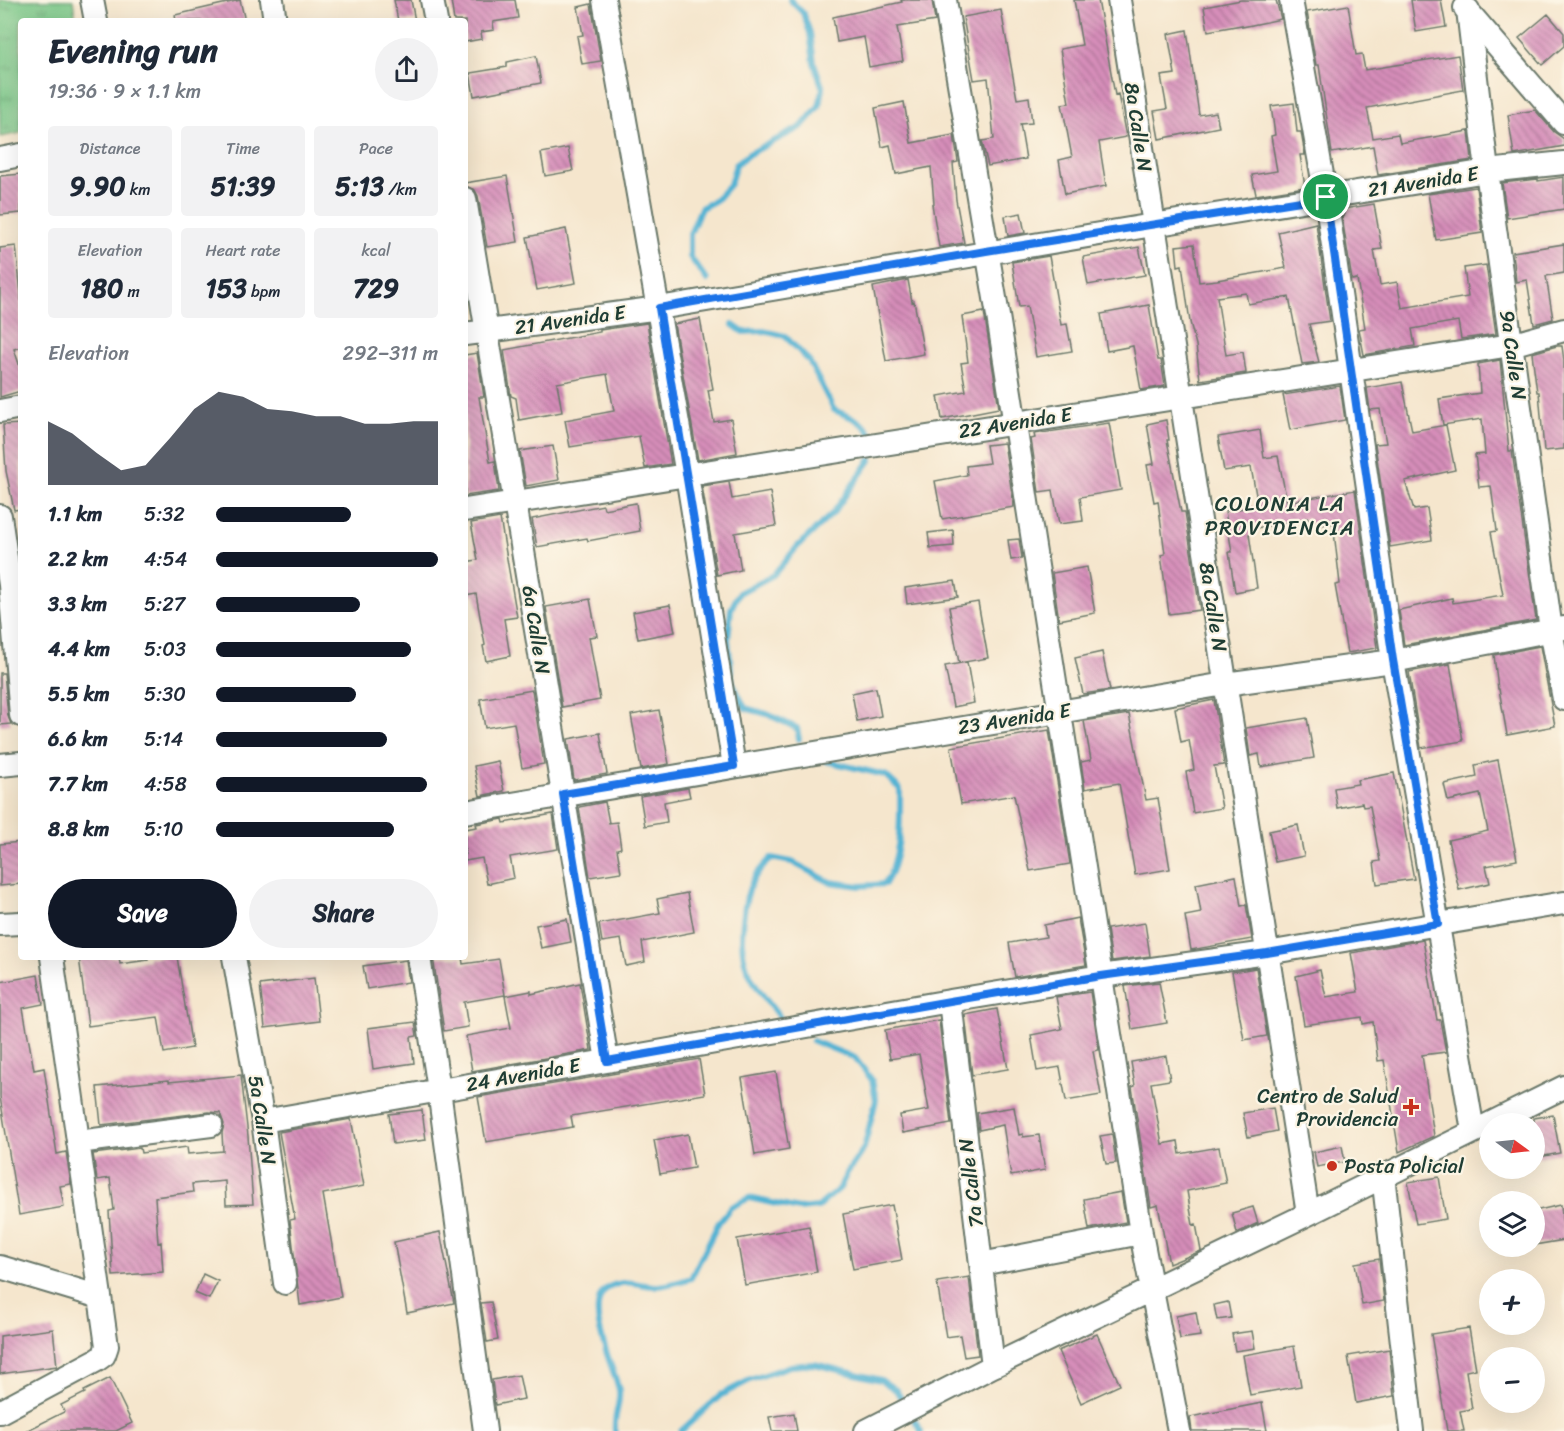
<!DOCTYPE html>
<meta charset="utf-8">
<style>
body{margin:0;font-family:Sriracha,sans-serif;background:#f2f2f3;color:#1f2937;height:100vh;display:flex;flex-direction:column;font-size:22px;white-space:nowrap}
*{box-sizing:border-box;margin:0}
p{font-size:20px;color:#747a83}
.icon{flex:none;width:33px;height:33px;fill:none;stroke:currentColor;stroke-width:2;stroke-linecap:round;stroke-linejoin:round}
.map{position:relative;flex:1;overflow:hidden}
.details{position:absolute;left:18px;top:18px;width:450px;height:942px;display:flex;flex-direction:column;background:#fff;border-radius:6px;box-shadow:0 6px 24px #0002}
.details>*{flex:none}
.needle{width:39px;rotate:105deg}
.fabs{position:absolute;left:1479px;top:1113px;display:grid;gap:12px}
.fabs a{display:grid;place-items:center;width:66px;height:66px;border-radius:50%;background:#fff;box-shadow:0 6px 24px #0002;font-size:30px}
.pin{position:absolute;display:grid;place-items:center;width:51px;height:51px;color:#fff;margin:-26px;border:3px solid #fff;border-radius:50%;box-shadow:0 2px 6px #0007}
.round{display:grid;place-items:center;flex:none;width:63px;height:63px;border-radius:32px;background:#f2f2f3}
.headline{display:flex;align-items:center;justify-content:space-between;height:102px;padding:0 30px}
h1{font-size:33px;font-weight:700;line-height:45px}
.stats{display:grid;grid-template-columns:repeat(3,1fr);gap:9px;height:102px;padding:6px 30px}
.stats div{display:grid;align-content:center;border-radius:6px;background:#f2f2f3;text-align:center}
.stats b{font-size:26px;font-weight:700}
.stats small{font-size:16px;font-weight:400}
.stats p{font-size:16px}
.chart{height:168px;padding:12px 30px}
.chart p{display:flex;justify-content:space-between}
.chart svg{width:100%;height:108px;margin-top:6px;fill:#111827;opacity:.7}
.button{display:flex;gap:12px;margin-top:auto;padding:12px 30px}
.button a{flex:1;height:69px;border-radius:36px;background:#111827;color:#fff;font-size:24px;font-weight:700;line-height:69px;text-align:center}
.button a+a{background:#f2f2f3;color:#1f2937}
ul{padding:0 30px;list-style:none;font-size:20px}
li{display:grid;grid-template-columns:96px 72px 1fr;align-items:center;height:45px}
li i{height:15px;border-radius:8px;background:#111827}
.map>svg:first-child{display:block}
</style>
<div class="map">
<svg width="1564" height="1431" viewBox="0 0 1564 1431">
<defs>
<pattern id="park-tufts" width="24" height="20" patternUnits="userSpaceOnUse" patternTransform="scale(1.5)"><rect width="24" height="20" fill="#78c787"/><path d="M3 7l-1-3M5 7V3M7 7l1-3M15 17l-1-3M17 17v-4M19 17l1-3" fill="none" stroke="#62a36f"/></pattern>
<pattern id="building-back-hatch" width="6" height="6" patternUnits="userSpaceOnUse" patternTransform="scale(1.5)"><rect width="6" height="6" fill="#d68db9"/><path d="M-1 5l2 2M0 0l6 6M5-1l2 2" fill="none" stroke="#ad7497"/></pattern>
</defs>
<rect width="100%" height="100%" fill="#fcf5e5"/>
<filter id="ink" filterUnits="userSpaceOnUse"><feTurbulence type="fractalNoise" baseFrequency=".0167" numOctaves="2"/><feDisplacementMap in="SourceGraphic" scale="12" xChannelSelector="R" yChannelSelector="G"/><feConvolveMatrix kernelMatrix="1 2 1 2 8 2 1 2 1" color-interpolation-filters="sRGB"/></filter>
<filter id="wash" filterUnits="userSpaceOnUse"><feTurbulence type="fractalNoise" baseFrequency=".008" numOctaves="4" result="noise"/><feDisplacementMap in="SourceGraphic" scale="24" xChannelSelector="R" yChannelSelector="G"/><feGaussianBlur stdDeviation="1.35" result="paint"/><feColorMatrix in="noise" values="0 0 0 0 0 0 0 0 0 0 0 0 0 0 0 0 0 1.4 0 .05"/><feComposite in="paint" operator="in"/></filter>
<g filter="url(#wash)">
<rect width="100%" height="100%" fill="#f5e6cd"/>
<path fill="url(#park-tufts)" stroke="#4c825e" stroke-width="1.5" d="M0 0H73L76 21H21V133L0 137Z"/>
<g fill="none" stroke-linecap="round" stroke-linejoin="round">
<path stroke="#55b3d3" stroke-width="6" d="M707 280 690 257V234L701 208 716 200 730 184 736 164 749 154 801 127 819 106 823 89 814 63 810 33 803 13 790 0
M733 325 743 332 763 331 785 336 809 361 834 410 855 419 866 427 873 437
M799 739 797 728 767 714 745 708 732 681 728 639 731 609 739 593 773 575 798 546 833 513 871 459
M782 1021C769 1003 751 983 745 962 739 940 743 900 753 880 757 872 765 865 771 858L792 862 830 882 860 886 885 884C902 856 900 822 900 789L885 775 826 761
M911 1414 921 1431
M615 1431C613 1417 621 1403 619 1390 614 1367 577 1296 614 1285 633 1279 638 1286 655 1286 667 1286 679 1282 691 1278L719 1222 731 1207 749 1198 799 1209 818 1207 840 1188 847 1173 864 1148 876 1100 872 1080 855 1058 813 1041
M681 1431 721 1395 750 1380 790 1366 814 1364 881 1380 896 1390 905 1405"/>
</g>
<g id="blocks">
<path fill="url(#building-back-hatch)" d="M240 0 245 21H176L175 15Z
M394 0H411L415 21H398Z
M451 0H515L518 18 493 22 494 30 481 32 482 39 465 42V21H454Z
M901 0H932L935 21 897 27 903 61 869 67 864 37 837 42 833 17 902 2Z
M1074 0H1098L1115 95 1118 94 1126 137 1099 142 1106 186 1065 194 1059 160 1072 157 1062 104 1069 103 1060 49 1082 45Z
M1241 0H1276L1281 19 1242 27V25L1208 31 1204 7Z
M1411 0H1441L1446 27 1416 32Z
M591 4 601 61 582 64 577 36 583 35 578 7Z
M1348 5 1356 55 1362 54 1365 70 1458 55 1463 90 1367 108 1373 138 1398 134 1400 143 1469 131 1472 160 1378 175 1373 146 1332 153 1319 65H1316L1307 12Z
M1001 10 1017 99 1029 97 1032 123 1020 124 1026 159 988 166 982 141 994 139 988 78 974 80 963 17Z
M1548 14 1564 33V46L1542 65 1519 38Z
M1187 30 1199 115 1216 112 1219 127 1159 139 1154 111 1167 109 1161 76 1175 74 1168 34Z
M536 56 541 83 474 96 470 73 507 67V62Z
M904 102 911 143 954 135 958 162 953 163 956 200 964 243 939 247 932 204H934L931 167 896 174 890 145 882 147 875 108Z
M1294 103 1297 132H1301L1305 155H1300L1305 187 1256 195 1252 175 1277 171 1271 136 1275 135 1271 106Z
M1535 110 1554 132 1564 139V146L1514 155 1508 115Z
M568 148 573 171 545 176 541 153Z
M21 174V213L0 215V176Z
M507 176 518 242 487 247 478 196 475 190 465 186V183Z
M1564 177V209L1507 218 1502 183 1538 179V181Z
M1476 187 1482 233 1436 240 1428 194Z
M1374 204 1382 249 1374 250 1380 285 1397 282 1402 308 1468 297 1464 268 1486 265 1496 334 1461 339 1458 321 1412 329 1415 346 1364 355 1359 329 1365 328 1357 279 1352 280 1342 217 1344 216 1343 209Z
M1021 213 1025 233 1008 236 1005 216Z
M1316 223 1330 321 1309 324 1319 362 1302 364 1289 297 1248 304 1246 293 1217 297 1226 355 1243 352 1246 373 1200 380 1196 345 1190 322 1182 265 1178 266 1176 246 1194 244 1199 282 1217 280 1286 268 1278 232Z
M566 229 576 283 537 290 527 237Z
M1564 244V273L1546 276 1553 319 1534 324 1527 280 1516 282 1513 252Z
M16 246 21 294V347L14 349 21 370V391L0 397V248Z
M1139 247 1145 275 1088 285 1083 257Z
M1049 256 1061 325 1067 324 1072 351 1036 357 1027 306 1019 307 1012 262Z
M908 280 912 302 914 301 924 354 886 361 873 287Z
M1149 305 1158 360H1161L1165 386 1141 390 1133 346 1107 351 1101 314Z
M984 312 999 408 942 419 938 396 966 391 961 363 968 362 962 316Z
M700 319 713 389 708 390 714 422 731 419 737 453 698 460 674 324Z
M647 323 671 464 645 468 639 436 570 447 565 420 614 411 607 374 557 383 562 412 519 420 516 398 511 396 504 350 600 332V330Z
M1557 346H1562L1564 361V449L1544 451 1539 392H1537L1532 353Z
M477 353 484 397H479L490 462 495 461 499 491 465 496V355Z
M1500 360 1509 451H1512L1536 620 1404 645 1399 610 1452 598 1453 603 1503 595 1491 532 1497 531 1491 486 1479 487 1475 455 1485 454 1482 419 1443 425 1439 399 1480 393 1478 364Z
M1402 382 1412 431 1446 425 1455 470 1405 481 1414 510 1427 508 1432 540 1390 547 1375 444 1386 443 1380 409 1370 410 1367 388Z
M1340 386 1345 420 1290 430 1283 395Z
M1166 420 1169 440H1167L1181 512H1185L1200 610 1169 614 1161 555 1165 554 1158 501 1154 502 1147 465 1154 464 1147 424Z
M1109 423 1121 490 1080 497 1083 521 1059 524 1053 490 1039 492 1031 439 1035 438 1034 434Z
M21 424V509L14 510 6 471 3 425Z
M1260 430 1264 458 1278 456 1287 502 1355 490 1377 648 1347 653 1335 585 1340 584 1333 523 1310 527 1308 518 1251 529 1252 534H1249L1257 588 1235 592 1229 552H1232L1225 511 1258 506 1251 467 1224 471 1218 437Z
M1004 443 1014 507 942 519 935 481 967 475 966 466 989 463 986 445Z
M553 446 559 480 526 486 520 451Z
M729 482 732 499 770 492 776 526 735 533 741 570 717 575 702 486Z
M636 503 640 531 588 541 587 538 537 547 532 519 603 505 604 509Z
M500 518 517 617 504 619 510 656 486 661 483 646 485 645 476 594 465 596V562L478 560 471 523Z
M953 530 954 546 930 548 928 533Z
M1019 539 1022 558 1011 560 1008 540Z
M1087 567 1095 613 1059 620 1052 573Z
M955 581 958 597 907 604 905 588Z
M590 599 597 636 589 637 600 700 562 707 546 607Z
M978 602 988 658 959 663 949 607Z
M670 605 675 632 638 639 633 612Z
M1540 646 1555 726 1507 735 1499 689H1498L1494 655Z
M1102 652 1110 690 1083 694 1075 658Z
M967 662 974 703 953 707 945 666Z
M1450 664 1463 741 1421 748 1409 672Z
M0 673H4L8 716 11 724 0 725Z
M876 688 881 716 857 721 852 693Z
M532 690 544 764 522 768 514 723 485 728 480 699Z
M1214 700 1224 765 1214 766 1222 808 1193 813 1186 772 1194 770 1189 740 1181 742 1175 708Z
M659 710 669 764 641 769 631 715Z
M1129 714 1146 800 1158 798 1170 869 1135 875 1119 783 1085 789 1081 762 1091 760 1084 721Z
M1307 718 1314 758 1261 767 1259 754 1250 756 1246 728Z
M1049 730 1070 864 1030 871 1014 795 961 804 951 747Z
M600 733 607 774 574 780 568 739Z
M1498 760 1517 860 1486 866 1490 883 1459 890 1448 840 1488 831 1480 794 1448 801 1444 784 1477 777 1475 765Z
M498 761 504 791 480 796 474 766Z
M1394 773 1414 879 1377 884 1374 862 1380 861 1370 806 1363 807 1362 803 1337 808 1334 788 1358 784 1357 780Z
M688 788 690 797 664 802 667 822 645 826 640 796Z
M605 802 609 823 617 822 621 848 617 849 621 872 590 877 579 807Z
M553 814 558 849 510 857 514 878 487 884 482 858 465 861V829L477 827 476 824 503 819 504 823Z
M1298 825 1304 856 1275 862 1269 831Z
M21 842V884L0 886V844Z
M1236 876 1241 906 1246 905 1252 939 1191 950 1185 916 1201 913 1196 884Z
M687 893 694 932 642 942 645 962 626 966 621 939 602 942 599 924 660 913 657 899Z
M1078 918 1086 965 1015 977 1009 943 1046 937 1044 925Z
M567 919 571 942 541 948 536 925Z
M1145 923 1150 956 1112 961 1107 929Z
M1423 940 1437 1020H1440L1446 1052 1422 1055 1434 1136 1399 1152 1384 1060 1378 1061 1373 1022 1363 1024 1362 1017 1304 1025 1296 976 1320 970 1326 997 1358 992 1351 953Z
M79 957H119L120 964 148 960V957H177L192 1048 164 1053 158 1017 88 1026Z
M433 957H462L463 964 499 959 505 995 464 1002 468 1027 444 1031Z
M406 960 409 982 367 989 363 966Z
M1256 968 1267 1036 1244 1040 1232 972Z
M38 975 43 1004 23 1008 34 1070 44 1068 57 1154 66 1152 71 1184 60 1186 64 1207 19 1215 0 1097V982Z
M314 978 319 1021 265 1028 260 985Z
M1159 982 1167 1023 1132 1029 1125 986Z
M580 983 591 1050 472 1071 466 1036 511 1028 505 996 531 991V994Z
M1090 992 1099 1050 1093 1051 1101 1095 1066 1101 1060 1067 1037 1071 1031 1035 1062 1029 1056 997Z
M997 1009 1008 1069 972 1075 965 1015Z
M939 1020 951 1124 903 1133 900 1115 929 1110 919 1054 890 1059 885 1030Z
M415 1022 417 1036 411 1037 414 1063 373 1069 368 1028Z
M1166 1056 1170 1080 1151 1083 1162 1144 1178 1141 1180 1154 1219 1147 1226 1183 1187 1191 1193 1225 1196 1224 1201 1251 1169 1264 1158 1205 1151 1207 1132 1087 1135 1086 1131 1062Z
M699 1059 705 1094 571 1116 573 1127 486 1142 478 1097Z
M776 1072 789 1149 755 1155 742 1078Z
M241 1075 248 1136 253 1204 226 1205 225 1181 192 1184 193 1192 155 1197 158 1243 161 1242 163 1272 113 1276 109 1211 114 1210 110 1178 97 1180 93 1154 140 1148 141 1153 187 1147 188 1154 223 1151 222 1133 224 1124 220 1113 209 1112 101 1125 97 1087 169 1080V1082Z
M1014 1107 1019 1135 1023 1134V1137L1039 1135 1045 1170 1011 1176 1003 1125 979 1130 977 1113Z
M1273 1108 1277 1131 1248 1137 1243 1113Z
M422 1110 426 1140 393 1144 389 1114Z
M1553 1115 1560 1153 1534 1158V1118Z
M351 1119 364 1186 323 1194 341 1297 300 1305 290 1220 295 1219 279 1132Z
M688 1134 694 1168 660 1174 654 1140Z
M1112 1134 1116 1163 1106 1164 1100 1136Z
M1342 1146 1345 1162 1317 1167 1314 1152Z
M1439 1177 1446 1219 1416 1224 1408 1182Z
M1121 1192 1126 1222 1089 1229 1084 1199Z
M892 1205 902 1260 853 1269 843 1214Z
M1561 1205 1564 1240 1534 1245V1211Z
M1253 1207 1258 1223 1237 1233 1232 1213Z
M809 1226 817 1272 745 1285 737 1239Z
M440 1232 454 1303 407 1313 394 1242Z
M1379 1259 1384 1301 1362 1305 1355 1263Z
M203 1274 218 1281 209 1299 195 1293Z
M969 1277 978 1355 964 1357 960 1335 946 1337 937 1282Z
M491 1302 498 1340 487 1342 481 1303Z
M1228 1302 1231 1318 1217 1320 1214 1305Z
M1196 1312 1200 1336 1180 1339 1176 1316Z
M1469 1328 1476 1369 1466 1371 1472 1409 1460 1411 1464 1431H1447L1431 1334Z
M53 1329 57 1366 0 1374V1336Z
M1252 1331 1255 1348 1235 1351 1232 1334Z
M1097 1334 1120 1385 1081 1403 1058 1351Z
M1294 1346 1301 1386 1250 1395 1243 1355Z
M1389 1349 1394 1396 1356 1403 1348 1356Z
M519 1375 524 1399 495 1405 492 1380Z
M110 1378 132 1423 116 1431H26L64 1412 61 1405 85 1393 84 1391Z
M1262 1403 1267 1431H1192L1190 1417Z
M794 1413 797 1431H772L769 1417Z"/>
</g>
</g>
<g filter="url(#ink)">
<use href="#blocks" fill-opacity="0" stroke="#6a786a" stroke-width="1.5"/>
<g fill="none" stroke-linecap="round" stroke-linejoin="round">
<g stroke="#6a786a" stroke-width="26">
<path id="street" d="M92 0 96 21
M272 0 275 21
M432 0 436 21
M604 0 687 475 734 766
M945 0 998 316 1141 1233 1179 1431
M1119 0 1308 1214
M1291 0 1326 197 1393 661 1473 1131
M1465 8 1564 123
M1468 10 1487 171 1551 630 1564 699
M0 159 21 155
M465 199 607 1061
M465 334 659 308 1153 225 1487 171 1564 163
M0 411 21 407
M465 510 1511 345 1564 330
M0 516 10 585 21 715
M0 765 21 763
M465 812 1225 684 1393 661 1564 628
M0 924 21 923
M234 957 263 1121 285 1283
M419 957 439 1090 485 1431
M950 1001 993 1366
M263 1121 950 1001 1101 976 1267 953 1564 903
M78 1142 211 1125
M1383 1175 1412 1431
M981 1264 1141 1233
M0 1267 100 1297
M0 1412 97 1360 104 1355 107 1346 52 957
M866 1431 993 1366 1308 1214 1564 1087"/>
</g>
<use href="#street" stroke="#fff" stroke-width="22"/>
</g>
</g>
<g fill="none" stroke-linecap="round" stroke-linejoin="round" filter="url(#ink)">
<g stroke="#fff" stroke-width="12">
<path id="route" d="M1326 197 1393 660 1438 924 1267 953 1101 976 950 1001 607 1061 563 794 734 766 659 308 986 251Z"/>
</g>
<use href="#route" stroke="#1a73e8" stroke-width="8"/>
</g>
<g fill="#c8321e" stroke="#fcf5e5" stroke-width="2">
<path d="M1408 1098h6v6h6v6h-6v6h-6v-6h-6v-6h6z"/>
<circle cx="1332" cy="1166" r="6"/>
</g>
<g text-anchor="middle" dominant-baseline="central" stroke-width="4.5" stroke-linejoin="round" paint-order="stroke">
<g font-size="20" fill="#1f3d34" stroke="#fcf5e5">
<text transform="translate(1138 127) rotate(81)">8a Calle N</text>
<text transform="translate(1423 182) rotate(-9)">21 Avenida E</text>
<text transform="translate(570 320) rotate(-8)">21 Avenida E</text>
<text transform="translate(1513 355) rotate(82)">9a Calle N</text>
<text transform="translate(1015 423) rotate(-9)">22 Avenida E</text>
<text transform="translate(1213 607) rotate(81)">8a Calle N</text>
<text transform="translate(536 630) rotate(81)">6a Calle N</text>
<text transform="translate(1014 719) rotate(-9)">23 Avenida E</text>
<text transform="translate(523 1075) rotate(-10)">24 Avenida E</text>
<text transform="translate(262 1120) rotate(81)">5a Calle N</text>
<text transform="translate(971 1183) rotate(-97)">7a Calle N</text>
</g>
<g font-size="20" fill="#1f3d34" stroke="#fcf5e5" text-anchor="end">
<text x="1398" y="1096">Centro de Salud<tspan x="1398" dy="23">Providencia</tspan></text>
<text x="1344" y="1166" text-anchor="start">Posta Policial</text>
</g>
<g font-size="21" letter-spacing="1.5" fill="#1f3d34" stroke="#fcf5e5">
<text x="1280" y="504">COLONIA LA<tspan x="1280" dy="24">PROVIDENCIA</tspan></text>
</g>
</g>
</svg>
<div class="fabs">
<a><svg class="needle" viewBox="-14 -14 28 28"><path d="M0-13l5 13h-10z" fill="#e53935"/><path d="M0 13l5-13h-10z" fill="#747a83"/></svg></a>
<a><svg class="icon" aria-label="layers" viewBox="0 0 24 24"><path d="M12 4l9 5-9 5-9-5zM3 14l9 5 9-5"/></svg></a>
<a>+</a>
<a>−</a>
</div>
<div class="pin" style="left:1326px;top:197px;background:#1e9e55"><svg class="icon" aria-label="arrive" viewBox="0 0 24 24"><path d="M6 21V4h12l-3 4 3 4H6"/></svg></div>
<section class="details">
<div class="headline"><div><h1>Evening run</h1><p>19:36 · 9 × 1.1 km</p></div><a class="round"><svg class="icon" aria-label="share" viewBox="0 0 24 24"><path d="M12 15V3M7 8l5-5 5 5M5 13v7h14v-7"/></svg></a></div>
<div class="stats">
<div><p>Distance</p><b>9.90<small> km</small></b></div>
<div><p>Time</p><b>51:39</b></div>
<div><p>Pace</p><b>5:13<small> /km</small></b></div>
</div>
<div class="stats">
<div><p>Elevation</p><b>180<small> m</small></b></div>
<div><p>Heart rate</p><b>153<small> bpm</small></b></div>
<div><p>kcal</p><b>729</b></div>
</div>
<div class="chart"><p><span>Elevation</span>292–311 m</p>
<svg viewBox="0 0 160 44" preserveAspectRatio="none"><path d="M0 44V18L10 23L20 31L30 38L40 36L50 25L60 13L70 6L80 8L90 13L100 14L110 16L120 16L130 19L140 19L150 18L160 18V44z"/></svg>
</div>
<ul>
<li><b>1.1 km</b>5:32<i style="width:61%"></i></li>
<li><b>2.2 km</b>4:54<i style="width:100%"></i></li>
<li><b>3.3 km</b>5:27<i style="width:65%"></i></li>
<li><b>4.4 km</b>5:03<i style="width:88%"></i></li>
<li><b>5.5 km</b>5:30<i style="width:63%"></i></li>
<li><b>6.6 km</b>5:14<i style="width:77%"></i></li>
<li><b>7.7 km</b>4:58<i style="width:95%"></i></li>
<li><b>8.8 km</b>5:10<i style="width:80%"></i></li>
</ul>
<div class="button"><a>Save</a><a>Share</a></div>
</section>
</div>
